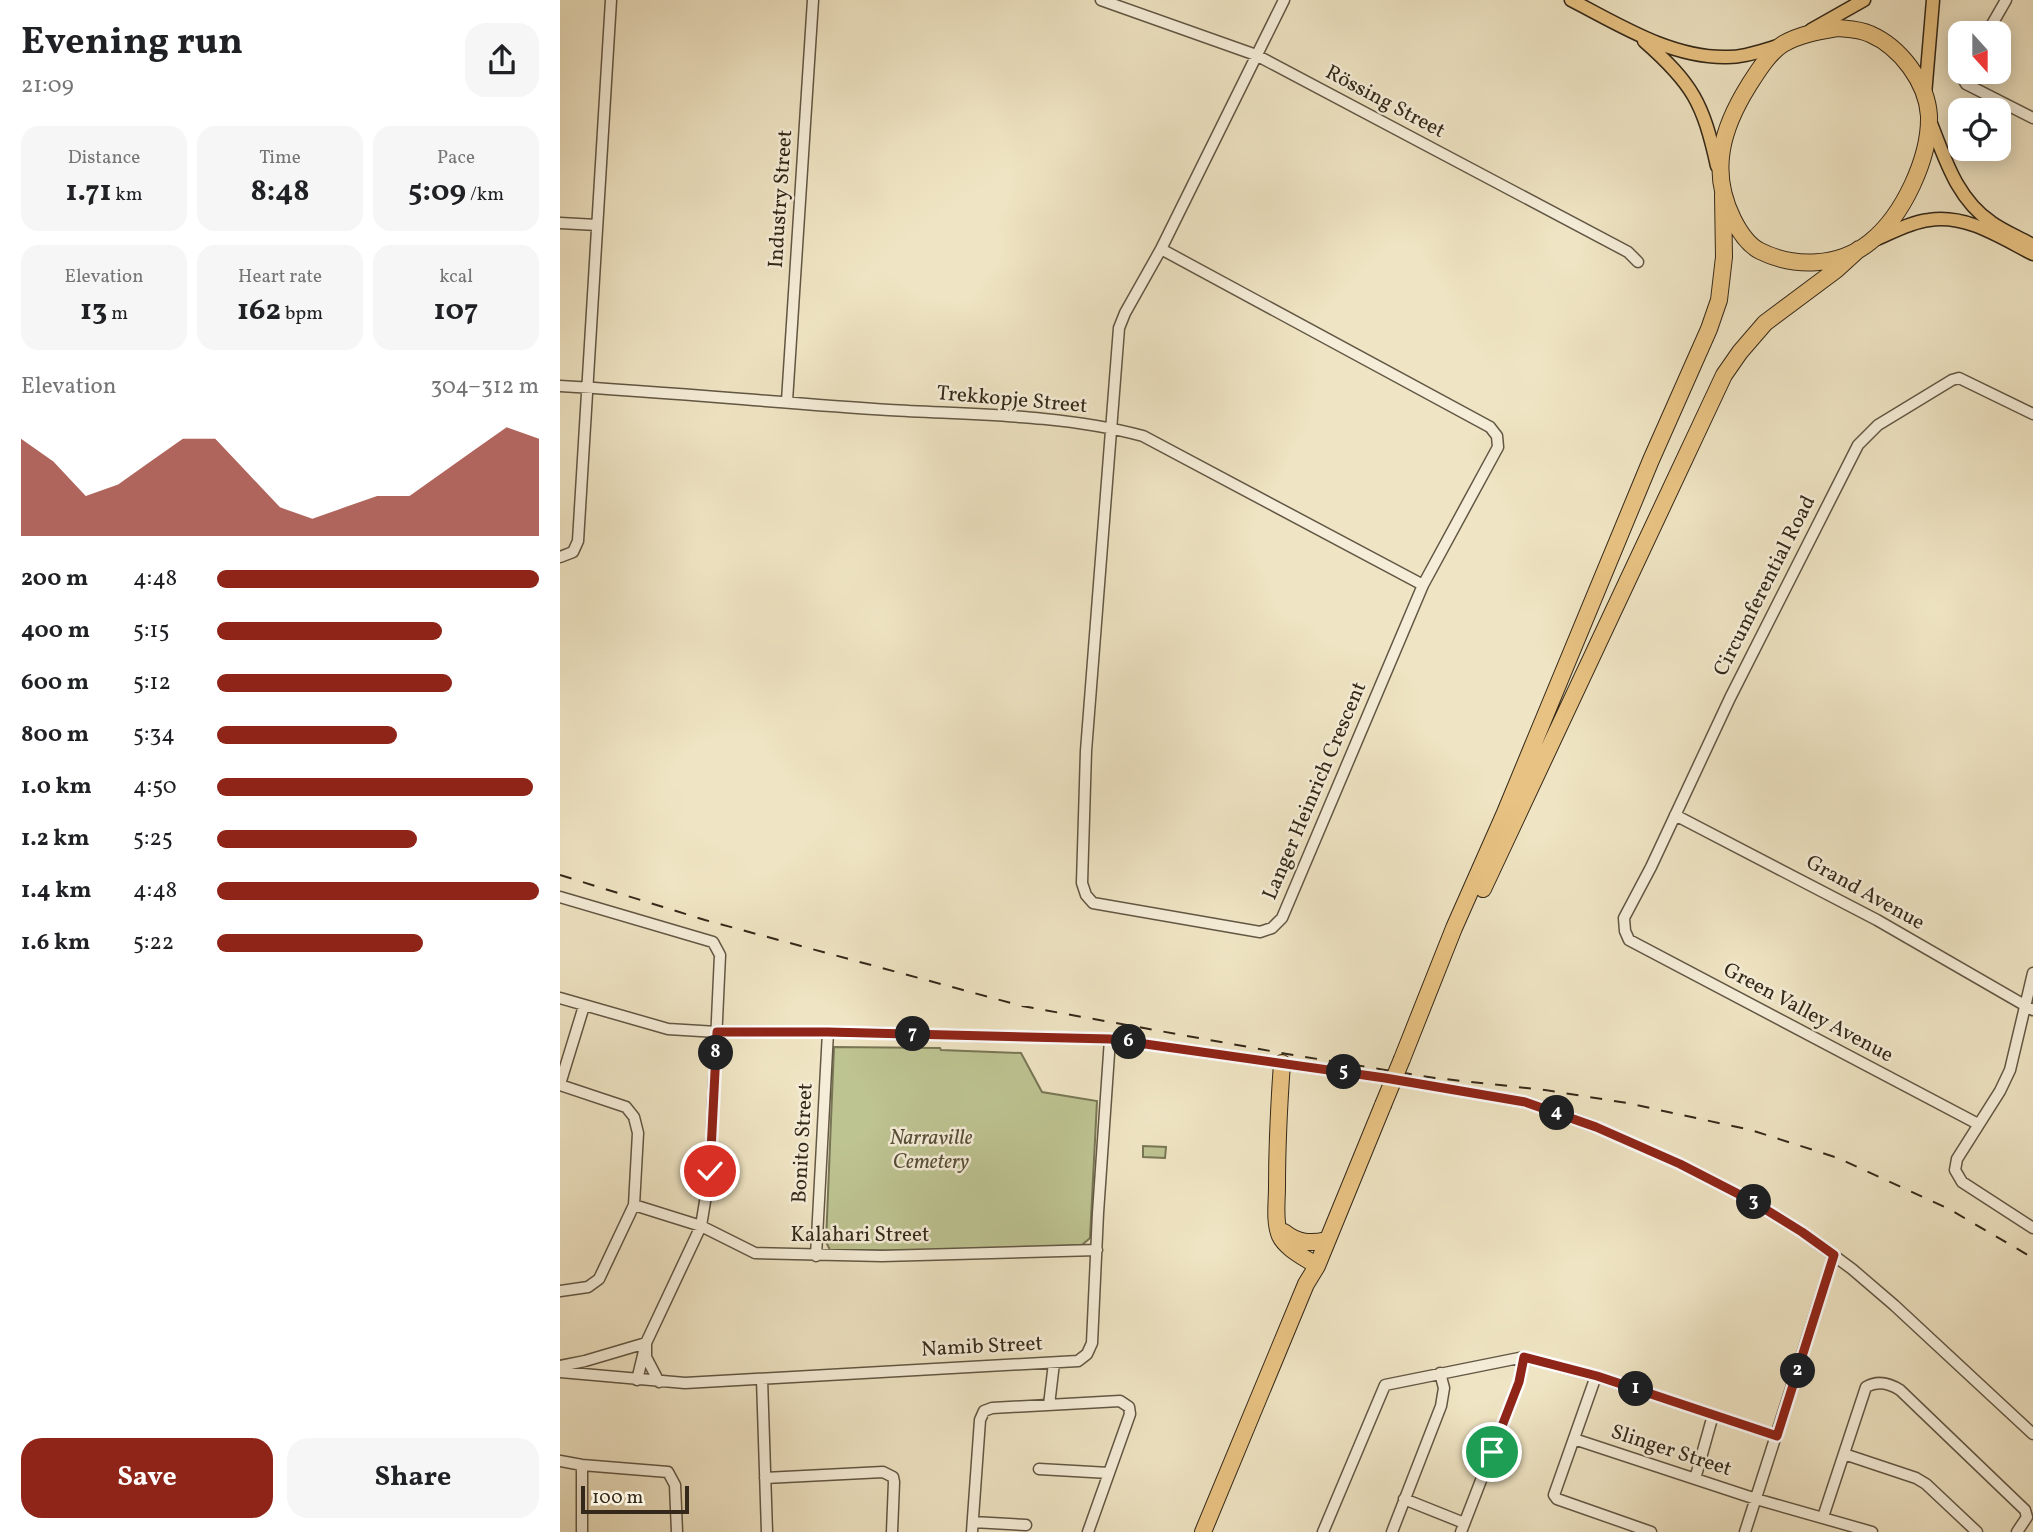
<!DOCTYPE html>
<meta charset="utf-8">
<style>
body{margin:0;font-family:Vollkorn,serif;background:#f6f6f6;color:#202124;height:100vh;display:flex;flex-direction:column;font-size:26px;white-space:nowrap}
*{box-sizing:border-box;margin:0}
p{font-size:23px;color:#757577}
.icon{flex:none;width:38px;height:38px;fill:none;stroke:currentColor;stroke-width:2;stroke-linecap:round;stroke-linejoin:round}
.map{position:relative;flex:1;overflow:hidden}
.sheet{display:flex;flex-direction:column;background:#fff;width:560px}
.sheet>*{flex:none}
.needle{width:46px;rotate:159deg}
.tools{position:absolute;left:1388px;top:21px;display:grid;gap:14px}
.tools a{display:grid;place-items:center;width:63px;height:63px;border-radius:14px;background:#fff;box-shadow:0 4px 18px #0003;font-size:35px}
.scale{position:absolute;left:21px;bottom:18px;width:108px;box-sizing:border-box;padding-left:7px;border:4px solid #332819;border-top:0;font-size:19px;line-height:24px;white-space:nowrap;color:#332819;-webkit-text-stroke:5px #f5edd8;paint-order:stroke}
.pin{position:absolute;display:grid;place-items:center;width:60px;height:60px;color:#fff;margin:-30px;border:4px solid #fff;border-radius:50%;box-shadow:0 2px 7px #0007}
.km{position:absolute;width:35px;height:35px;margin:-18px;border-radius:50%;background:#222;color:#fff;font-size:19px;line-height:35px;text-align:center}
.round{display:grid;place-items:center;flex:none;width:74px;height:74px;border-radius:21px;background:#f6f6f6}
.overview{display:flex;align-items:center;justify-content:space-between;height:119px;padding:0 21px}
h1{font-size:38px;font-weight:700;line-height:52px}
.stats{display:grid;grid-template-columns:repeat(3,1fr);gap:10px;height:119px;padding:7px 21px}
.stats div{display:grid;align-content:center;border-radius:18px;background:#f6f6f6;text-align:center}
.stats b{font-size:30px;font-weight:700}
.stats small{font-size:19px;font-weight:400}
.stats p{font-size:19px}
.chart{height:196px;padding:14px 21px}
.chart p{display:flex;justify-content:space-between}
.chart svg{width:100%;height:126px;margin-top:7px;fill:#8f2418;opacity:.7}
.cta{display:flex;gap:14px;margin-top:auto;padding:14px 21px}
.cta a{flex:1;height:80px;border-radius:21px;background:#8f2418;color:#fff;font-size:28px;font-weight:700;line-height:80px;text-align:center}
.cta a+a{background:#f6f6f6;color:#202124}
ul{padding:0 21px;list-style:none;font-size:23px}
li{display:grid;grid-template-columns:112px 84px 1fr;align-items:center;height:52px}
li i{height:18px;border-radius:9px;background:#8f2418}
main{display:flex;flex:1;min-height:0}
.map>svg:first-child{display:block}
</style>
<main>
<section class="sheet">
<div class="overview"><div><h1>Evening run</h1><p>21:09</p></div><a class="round"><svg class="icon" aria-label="share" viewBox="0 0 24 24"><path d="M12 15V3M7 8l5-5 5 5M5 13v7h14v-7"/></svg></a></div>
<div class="stats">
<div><p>Distance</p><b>1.71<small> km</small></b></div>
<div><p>Time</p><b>8:48</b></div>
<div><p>Pace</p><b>5:09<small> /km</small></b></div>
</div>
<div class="stats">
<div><p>Elevation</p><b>13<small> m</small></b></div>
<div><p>Heart rate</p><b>162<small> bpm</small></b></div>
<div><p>kcal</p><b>107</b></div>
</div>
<div class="chart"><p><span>Elevation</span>304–312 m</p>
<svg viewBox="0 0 160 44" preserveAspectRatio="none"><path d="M0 44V10L10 18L20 30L30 26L40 18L50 10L60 10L70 22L80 34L90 38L100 34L110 30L120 30L130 22L140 14L150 6L160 10V44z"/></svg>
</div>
<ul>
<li><b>200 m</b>4:48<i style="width:100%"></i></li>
<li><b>400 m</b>5:15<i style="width:70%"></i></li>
<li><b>600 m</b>5:12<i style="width:73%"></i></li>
<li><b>800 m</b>5:34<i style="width:56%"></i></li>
<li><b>1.0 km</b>4:50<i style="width:98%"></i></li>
<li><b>1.2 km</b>5:25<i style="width:62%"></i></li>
<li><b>1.4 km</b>4:48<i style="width:100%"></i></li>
<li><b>1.6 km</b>5:22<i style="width:64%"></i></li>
</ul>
<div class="cta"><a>Save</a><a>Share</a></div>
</section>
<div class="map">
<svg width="1473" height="1532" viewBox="0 0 1473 1532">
<rect width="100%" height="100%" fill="#efe4c3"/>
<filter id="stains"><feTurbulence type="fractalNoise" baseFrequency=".00286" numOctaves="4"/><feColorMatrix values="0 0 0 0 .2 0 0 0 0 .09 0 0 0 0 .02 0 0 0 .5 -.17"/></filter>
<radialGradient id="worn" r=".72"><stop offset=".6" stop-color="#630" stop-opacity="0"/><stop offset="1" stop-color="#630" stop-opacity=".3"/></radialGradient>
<path fill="#bdc391" stroke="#787655" stroke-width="2" d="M274 1047 380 1048 381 1050 461 1053 482 1092 537 1101 530 1238 522 1245 375 1251 270 1250 266 1242Z
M583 1146 606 1147 605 1158 583 1157Z"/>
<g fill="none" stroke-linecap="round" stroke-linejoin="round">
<g stroke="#625744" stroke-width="13">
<path id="minor" d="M541 0 696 55 1068 252 1078 262
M1427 33 1446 0
M1406 72 1403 79 1406 84 1473 118
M0 223 37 225
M601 249 930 427 937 436 938 447 863 585 722 918 712 928 700 932 533 903 526 895 522 883 526 751 559 328 565 313 601 249 724 0
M0 386C110 392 219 403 329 410 414 415 501 414 583 436L863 585
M227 401 253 0
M0 557 13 552 18 541 51 0
M1115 815 1317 920 1473 1010
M0 897 153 942 160 955 150 1171 141 1226 86 1343 77 1380
M1473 973 1450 1070 1440 1091 1397 1159 1395 1170 1402 1182 1473 1228
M0 998 108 1029 157 1032H268L550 1039 825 1078 965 1102 1036 1127 1120 1164 1192 1201 1242 1232 1292 1269 1334 1305 1473 1434
M0 1084 24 1006
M0 1085 66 1107 74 1117 78 1133 74 1205 39 1279 28 1287 0 1291
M1418 1124 1069 940 1065 931 1064 918 1091 867 1170 698 1298 445 1318 425 1392 380 1399 378 1473 414
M74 1205 141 1226 195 1253 322 1256 537 1250
M256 1256 268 1032
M0 1366 25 1361 86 1343V1357L99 1382
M0 1372 125 1383 518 1361 527 1354 532 1343 538 1213 550 1039
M1036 1376 994 1495 997 1499 1091 1532
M202 1379 207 1532
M489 1405 494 1363
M1014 1439 1196 1499 1312 1532
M1284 1454 1356 1478 1366 1484 1417 1532
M0 1461 22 1465 108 1472 115 1485 117 1532
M479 1469 549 1473
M205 1478 323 1472 333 1477 334 1482 332 1532
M1135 1479 1153 1415
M844 1499 904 1523
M1263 1517 1306 1387C1318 1380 1329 1383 1340 1390L1465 1510 1467 1517 1457 1532
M413 1522 466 1525
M22 1532V1465
M412 1532 420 1420 424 1411 432 1408 560 1401 569 1407 570 1414 528 1532
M763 1532 825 1385 964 1357 1036 1376 1217 1436
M832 1532 881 1406 884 1388 880 1373
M901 1532 959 1382 964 1357
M1185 1532 1274 1255"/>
</g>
<g stroke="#332819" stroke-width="15">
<path id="major" d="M1011 0C1058 24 1109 57 1164 57 1182 58 1200 51 1218 46
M1251 30 1304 0
M1084 41C1133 84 1143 103 1157 166
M1365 95 1373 0
M1370 121C1385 158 1396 198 1431 222 1442 230 1456 236 1469 243
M1317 239C1333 232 1351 222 1369 220 1407 214 1441 238 1473 254"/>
</g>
<g stroke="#332819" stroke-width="18">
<path id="highway" d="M1278 28C1289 29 1300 29 1310 34 1340 47 1367 82 1369 116 1370 158 1343 216 1310 242 1279 267 1234 268 1200 251 1188 245 1179 231 1173 219 1149 171 1162 128 1189 85 1198 71 1209 53 1223 44 1240 34 1260 31 1278 28Z
M923 889 1164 375 1180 352 1205 323 1276 270 1299 249
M842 1059 894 928 944 815 1091 460 1149 329 1159 300 1164 257 1163 194
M722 1063C719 1105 717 1146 717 1187 717 1202 714 1222 720 1236 726 1249 746 1258 757 1266
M724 1232C738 1243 750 1244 767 1240
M643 1532 746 1284 757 1266 823 1105"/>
</g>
<use href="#minor" stroke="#f5edd8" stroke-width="10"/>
<use href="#major" stroke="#e8c282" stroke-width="12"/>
<use href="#highway" stroke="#e8c282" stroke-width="16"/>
<path stroke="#332819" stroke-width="2" stroke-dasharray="12 12" stroke-linecap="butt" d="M0 875 145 920 462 1006 727 1054 875 1078 985 1090 1067 1103 1191 1130 1278 1158 1389 1209 1473 1258"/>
<g stroke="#332819" stroke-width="18" stroke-linecap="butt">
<path id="highway-bridge" d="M823 1105 842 1059"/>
</g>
<use href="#highway-bridge" stroke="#e8c282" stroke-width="16"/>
</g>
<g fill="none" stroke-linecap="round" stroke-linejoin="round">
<g stroke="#fff" stroke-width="14">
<path id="route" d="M150 1171 157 1032H268L550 1039 825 1078 965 1102 1036 1127 1120 1164 1192 1201 1242 1232 1274 1255 1217 1436 1037 1376 964 1357 959 1382 932 1452"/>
</g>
<use href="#route" stroke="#8f2418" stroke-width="9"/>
</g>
<g text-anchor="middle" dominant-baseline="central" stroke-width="5" stroke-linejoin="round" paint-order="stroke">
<g font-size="21" fill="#332819" stroke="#f5edd8">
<text transform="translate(825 102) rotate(28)">Rössing Street</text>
<text transform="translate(221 199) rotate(-86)">Industry Street</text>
<text transform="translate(452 400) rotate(5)">Trekkopje Street</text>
<text transform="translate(1205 586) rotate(-63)">Circumferential Road</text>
<text transform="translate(755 791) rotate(-67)">Langer Heinrich Crescent</text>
<text transform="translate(1305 893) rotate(29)">Grand Avenue</text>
<text transform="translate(1248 1013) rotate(28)">Green Valley Avenue</text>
<text transform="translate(243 1143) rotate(-87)">Bonito Street</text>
<text x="300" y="1235">Kalahari Street</text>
<text transform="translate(422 1347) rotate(-3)">Namib Street</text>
<text transform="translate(1111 1451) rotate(18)">Slinger Street</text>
</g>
<g font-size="21" font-style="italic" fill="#564f37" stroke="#f5edd8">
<text x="371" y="1138">Narraville<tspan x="371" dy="24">Cemetery</tspan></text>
</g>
</g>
<rect width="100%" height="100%" filter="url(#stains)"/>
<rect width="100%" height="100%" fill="url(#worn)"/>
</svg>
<div class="tools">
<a><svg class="needle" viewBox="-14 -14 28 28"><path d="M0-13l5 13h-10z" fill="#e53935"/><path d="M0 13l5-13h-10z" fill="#757577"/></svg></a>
<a><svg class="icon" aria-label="locate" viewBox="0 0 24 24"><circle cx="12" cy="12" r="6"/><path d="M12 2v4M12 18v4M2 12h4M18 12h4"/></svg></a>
</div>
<div class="scale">100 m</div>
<div class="pin" style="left:932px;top:1452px;background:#1e9e55"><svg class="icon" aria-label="arrive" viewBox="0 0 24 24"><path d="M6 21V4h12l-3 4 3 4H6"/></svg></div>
<div class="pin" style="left:150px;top:1171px;background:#d93025"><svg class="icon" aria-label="check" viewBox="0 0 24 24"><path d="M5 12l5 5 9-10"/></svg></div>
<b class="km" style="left:1076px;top:1389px">1</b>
<b class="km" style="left:1238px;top:1371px">2</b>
<b class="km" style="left:1194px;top:1202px">3</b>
<b class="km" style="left:997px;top:1113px">4</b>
<b class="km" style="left:784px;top:1072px">5</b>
<b class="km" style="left:569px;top:1042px">6</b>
<b class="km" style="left:353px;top:1034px">7</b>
<b class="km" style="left:156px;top:1053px">8</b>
</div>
</main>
